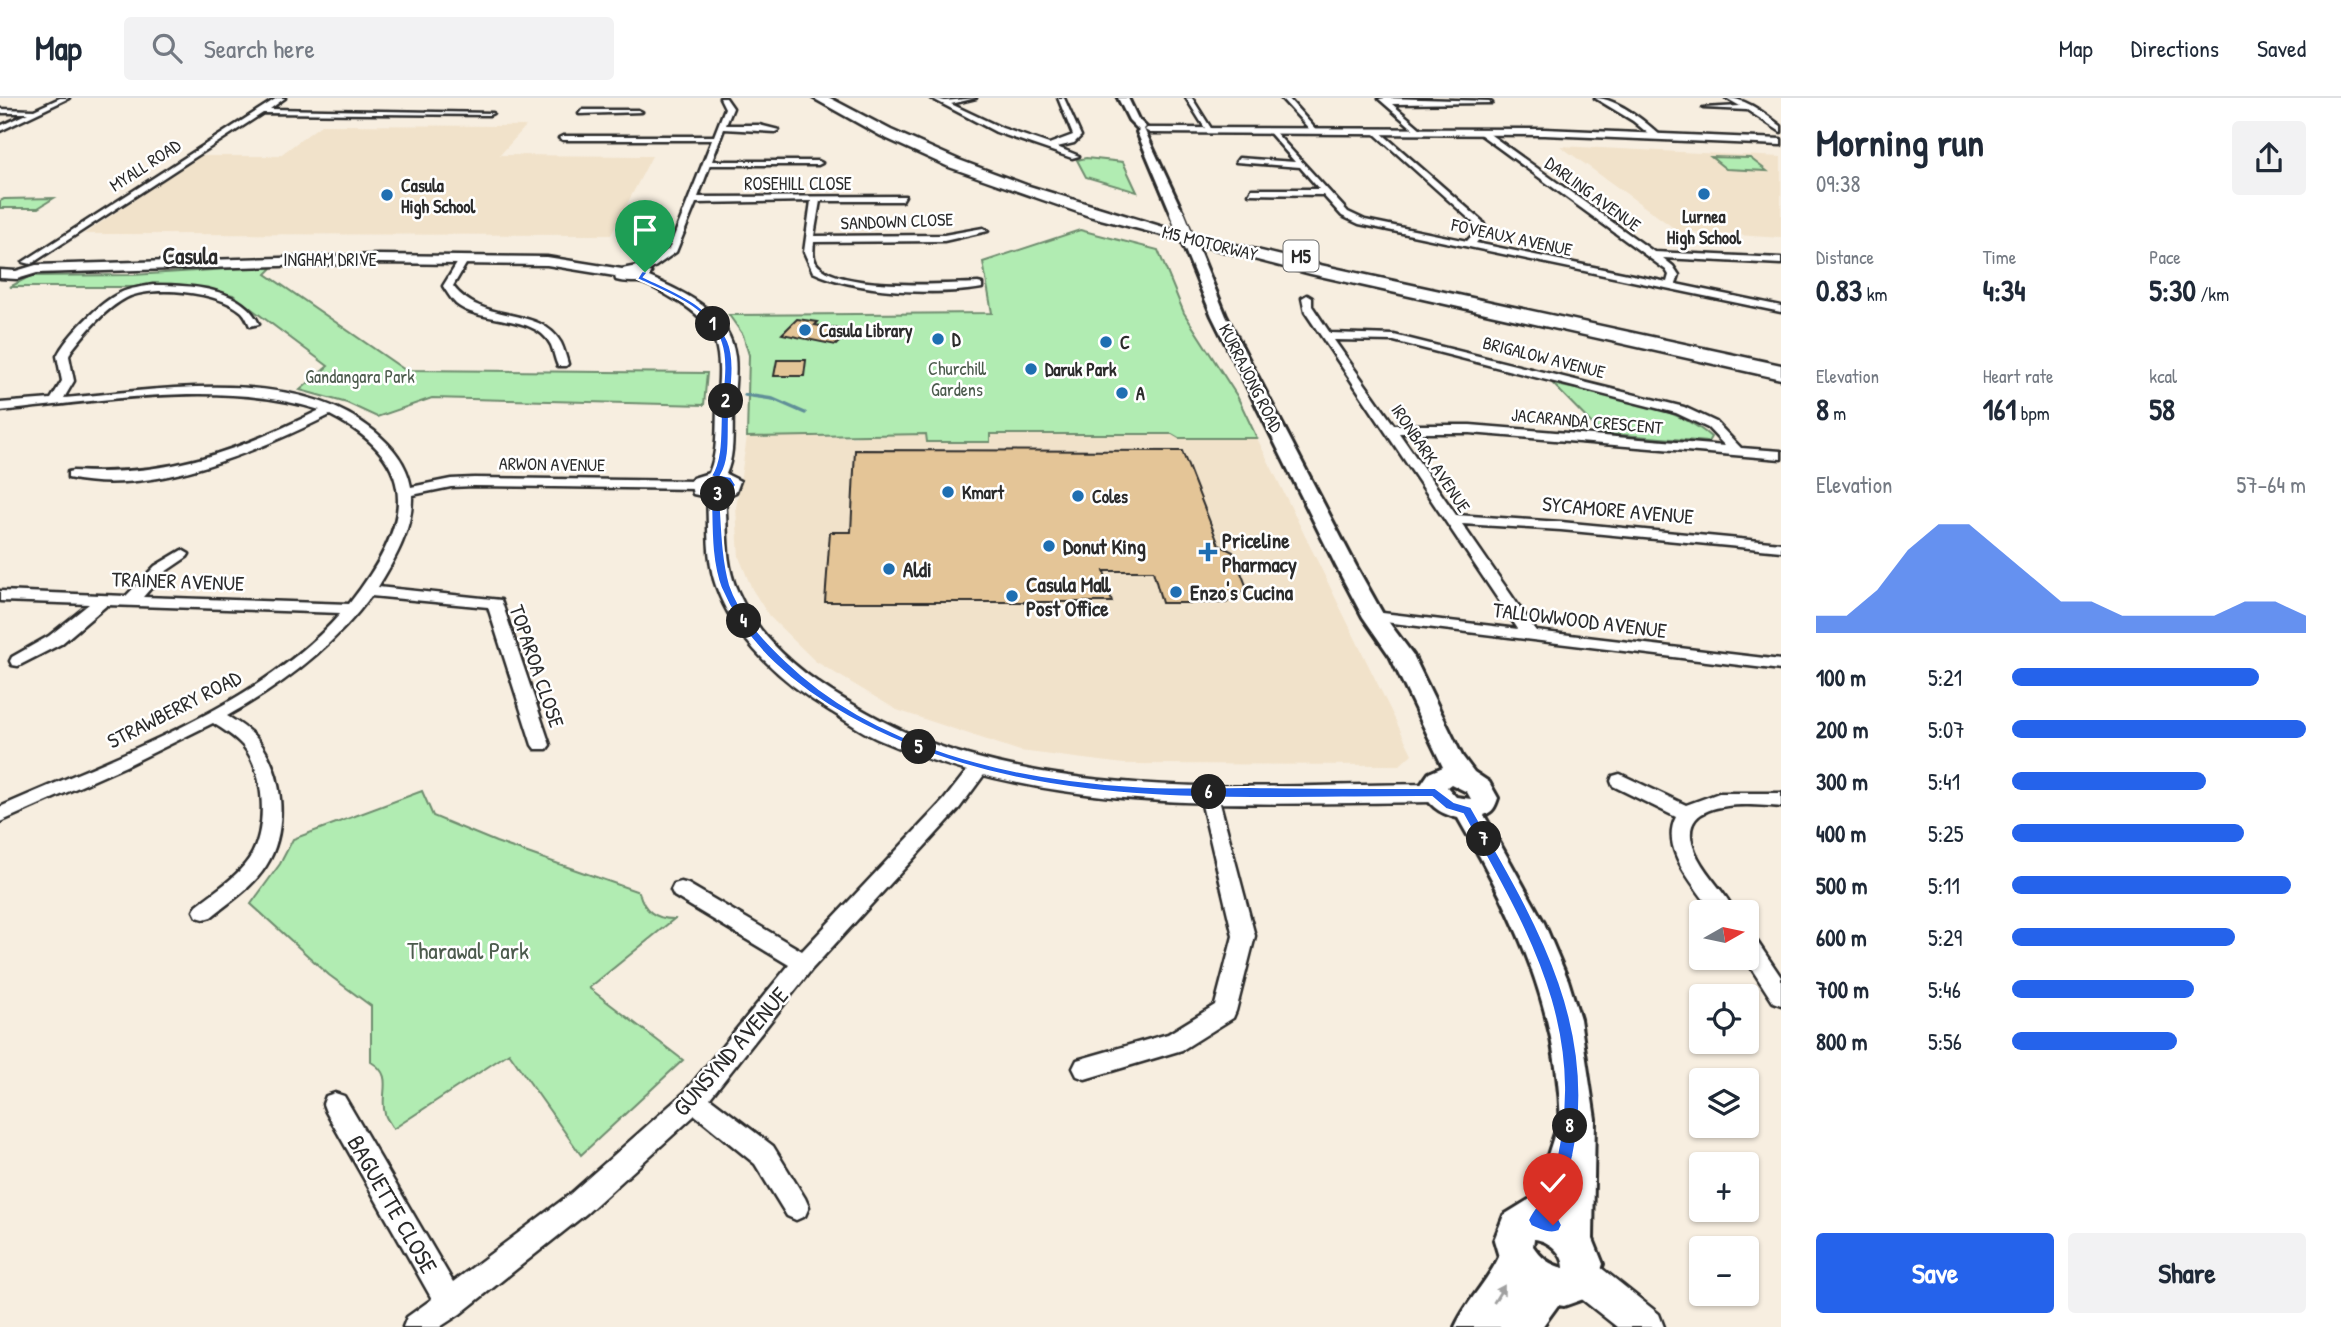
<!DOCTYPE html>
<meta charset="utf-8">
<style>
body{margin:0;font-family:"Patrick Hand",sans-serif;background:#f2f2f3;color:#1f2937;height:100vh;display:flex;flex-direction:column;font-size:26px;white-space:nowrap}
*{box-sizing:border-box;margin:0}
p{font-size:23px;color:#747a83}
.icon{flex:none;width:38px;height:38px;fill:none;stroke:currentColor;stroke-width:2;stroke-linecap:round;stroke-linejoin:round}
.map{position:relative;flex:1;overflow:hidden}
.panel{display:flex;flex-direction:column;background:#fff;width:560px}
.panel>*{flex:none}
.needle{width:46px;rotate:81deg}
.fabs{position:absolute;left:1689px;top:802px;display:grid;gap:14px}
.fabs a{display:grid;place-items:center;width:70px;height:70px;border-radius:7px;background:#fff;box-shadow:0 2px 5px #0004;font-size:35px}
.pin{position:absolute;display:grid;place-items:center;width:60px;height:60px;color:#fff;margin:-72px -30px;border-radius:50% 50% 50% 0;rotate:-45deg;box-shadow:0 0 7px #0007}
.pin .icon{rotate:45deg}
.km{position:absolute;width:35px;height:35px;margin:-18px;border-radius:50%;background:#222;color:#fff;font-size:19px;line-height:35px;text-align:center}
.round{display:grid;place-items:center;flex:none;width:74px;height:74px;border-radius:7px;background:#f2f2f3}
.head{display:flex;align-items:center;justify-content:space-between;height:119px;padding:0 35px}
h1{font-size:38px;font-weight:700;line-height:52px}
.metrics{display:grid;grid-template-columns:repeat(3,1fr);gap:10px;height:119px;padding:7px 35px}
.metrics div{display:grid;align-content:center}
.metrics b{font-size:30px;font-weight:700}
.metrics small{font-size:19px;font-weight:400}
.metrics p{font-size:19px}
.chart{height:196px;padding:14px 35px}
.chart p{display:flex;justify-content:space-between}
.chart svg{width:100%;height:126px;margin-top:7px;fill:#2563eb;opacity:.7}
.button{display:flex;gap:14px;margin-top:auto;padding:14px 35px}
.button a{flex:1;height:80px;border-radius:7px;background:#2563eb;color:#fff;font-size:28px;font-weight:700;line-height:80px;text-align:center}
.button a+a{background:#f2f2f3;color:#1f2937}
ul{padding:0 35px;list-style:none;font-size:23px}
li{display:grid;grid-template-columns:112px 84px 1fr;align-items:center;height:52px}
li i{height:18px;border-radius:9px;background:#2563eb}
header{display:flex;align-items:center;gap:42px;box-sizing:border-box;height:98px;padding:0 35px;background:#fff;border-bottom:2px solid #e0e1e3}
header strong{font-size:33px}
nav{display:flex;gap:38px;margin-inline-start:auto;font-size:24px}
.search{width:490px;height:63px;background:#f2f2f3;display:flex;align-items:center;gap:18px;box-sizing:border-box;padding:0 24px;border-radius:7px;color:#747a83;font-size:26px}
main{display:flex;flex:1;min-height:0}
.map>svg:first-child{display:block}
</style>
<header>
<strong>Map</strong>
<div class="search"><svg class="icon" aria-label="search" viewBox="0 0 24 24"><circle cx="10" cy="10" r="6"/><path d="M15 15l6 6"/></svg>Search here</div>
<nav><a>Map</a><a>Directions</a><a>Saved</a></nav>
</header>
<main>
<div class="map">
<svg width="1781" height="1229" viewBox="0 0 1781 1229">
<rect width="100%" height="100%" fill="#f7eee0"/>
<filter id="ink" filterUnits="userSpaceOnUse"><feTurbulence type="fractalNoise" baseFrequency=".0143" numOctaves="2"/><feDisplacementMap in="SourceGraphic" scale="14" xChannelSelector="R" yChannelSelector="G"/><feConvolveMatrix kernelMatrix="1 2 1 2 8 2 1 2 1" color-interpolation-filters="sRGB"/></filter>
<g filter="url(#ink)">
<path fill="#f1e2ca" d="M321 27 526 28 500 57 652 58 611 137 84 136 199 58H279Z
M1560 48 1781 59V140L1678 133Z
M866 336H927V343L931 344H989L990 336H1172L1179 340H1257L1412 656 1400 667 1124 666 1020 653 897 612 815 563 769 518 752 491 739 459 736 410 747 339H855Z"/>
<path fill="#b1ecb2" stroke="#6e8c6e" stroke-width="2" d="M1711 59 1750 60 1767 73 1726 71Z
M1086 60 1123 64 1137 94 1086 79 1077 62Z
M54 100 38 110H0V103L4 101Z
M1080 132 1158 152 1184 215 1237 298 1257 340H1179L1172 336H990V344H927L926 336 747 339 749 257 743 237 729 217 992 215 983 164Z
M274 168 266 176 405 272 707 275 704 307 432 300 377 319 347 305 300 292 328 268 233 197 188 189H10L30 178 133 177Z
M1553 286C1602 298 1673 305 1711 339L1708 344 1601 335Z
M422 693 433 718 496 744 639 794C644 813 655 821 674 821L589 890 683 962 581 1057 509 955 393 1031C391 1026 386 1021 385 1016 379 995 395 978 371 964V908L329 877 251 806 280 766 293 741Z"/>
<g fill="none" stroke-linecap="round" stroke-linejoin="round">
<path stroke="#608f98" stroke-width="3.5" d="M745 297 773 301 805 315"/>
</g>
<path fill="#e4c597" stroke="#2b2b2b" stroke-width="2" d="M797 221 818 224 815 227 850 233 836 247 782 236Z
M777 262H806L804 278H774Z
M855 352 1182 353 1219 447 1233 454 1247 490 1226 505H1162L1153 473H1104L1112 504H825L830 434H851Z"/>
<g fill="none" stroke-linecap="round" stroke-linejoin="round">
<g stroke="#2b2b2b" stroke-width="5">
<path id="minor" d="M60 0H69L0 33V28L28 15H0V11L34 12Z
M277 0H285L270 11 493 15 489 17 263 15 31 166 23 164Z
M720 0H726L733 10 726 27H759L779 32 775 34 724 31 712 63H818L822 65 818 67H710L698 99 905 98 902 103H820L814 138 944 137 983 130 988 133 944 143 814 144C813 153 812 163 820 169 845 192 944 186 978 185L982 186V190C936 198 855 194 813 174L804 154 811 103 696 105 676 154 646 175H640V171L669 151 712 42H563L559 40 563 38H714L725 10Z
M931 0 945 3 976 0 951 6 1002 30 1049 46 1073 37 1058 0H1064L1081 38 1074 45 1057 49 1079 58 1072 60 996 34Z
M1186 0H1192L1214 35H1208Z
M1281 0H1288L1319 35H1313Z
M1385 0 1489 3 1492 5 1392 6 1421 31 1418 35 1379 1Z
M1595 0C1617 0 1646 24 1662 39L1655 41 1633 23Z
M1726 0C1746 0 1765 16 1781 28V34L1747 12 1703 10 1740 8Z
M582 12H638L642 14 579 16Z
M1272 31 1348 114 1365 122 1467 143 1477 132 1475 126 1375 36 1378 32 1482 123 1487 132 1476 145 1667 184 1669 177 1666 172 1477 34 1484 32 1654 154 1781 160V166L1663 160 1673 168 1679 177 1676 186 1781 208V214L1359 126 1342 118 1323 97 1249 96 1252 91H1319L1300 69 1236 64 1239 60 1295 64 1268 33Z
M461 159 469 161 453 188C482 227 540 207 561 245 564 251 566 259 568 266L566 268H558C555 262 554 254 551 247 534 215 482 227 456 206 451 201 447 194 443 188Z
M153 187C188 187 243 189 259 226L250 228C248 224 246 218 242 214 221 194 152 186 126 200 105 211 86 234 71 253L69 258 74 283 64 300C159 292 294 267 374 333 392 348 407 365 411 389L451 381 474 380 697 383 704 387 697 391 474 388 451 389 412 397C413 431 395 461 378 489L501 502 550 647 547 651H535L532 647 488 509 371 498C333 549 283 587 227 618 237 624 249 631 257 641 284 673 289 732 266 768 253 789 231 803 211 819L204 821 197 819 194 813 197 807C215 793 236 780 249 761 268 733 266 675 243 648 235 639 224 632 213 625L126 668 0 724V709C114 658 257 611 341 515L107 507 61 546 18 568 12 567 10 563 12 559 49 538 89 506 0 503V493L126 498 155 468 182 452 189 456 187 459 165 474 143 499 349 506C407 432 428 367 330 317 257 353 152 399 68 380V374L73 373C169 379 235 354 320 312 221 281 102 303 0 313V305L51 301 62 283 57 258C67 238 100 204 120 195 130 190 142 189 153 187Z
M1307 197 1312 200V208L1330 235 1394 237 1684 309 1716 324 1741 350 1781 353V361L1470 335H1399L1456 417 1561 424 1781 445V453L1561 432 1462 426 1536 533 1781 562V572L1368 522 1366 519 1368 516 1374 514 1518 531 1305 214 1302 200ZM1334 242 1394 243 1676 315 1708 330 1725 348 1470 327H1394Z
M980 663 987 665 989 670 958 712 812 871 710 1000 773 1048 805 1100 809 1109 805 1118 796 1122 787 1118 755 1066 695 1017 587 1115 460 1216 440 1229H403L407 1219 432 1201 326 1014 323 1006 326 998 335 995 344 998 453 1184 569 1097 685 994 789 867 674 798 671 792 674 786 681 784 688 786 802 853 944 702 973 665Z
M1620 676 1686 707 1719 695H1781V709C1745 706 1667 699 1698 760 1708 779 1725 794 1735 814H1713C1696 789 1659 751 1676 719L1613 688 1611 683 1613 678Z
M1208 687 1215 689 1217 694 1255 838 1236 913 1233 920 1182 952 1085 981 1077 978 1073 970 1077 962 1168 936 1215 907 1233 838 1199 694 1201 689Z
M1746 836 1754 839 1781 879V907L1773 904 1744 859H1746Z"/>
</g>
<g stroke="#2b2b2b" stroke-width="5">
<path id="tertiary" d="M1147 30 1544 31 1781 41V47L1544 37 1150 35 1145 32Z
M379 157 547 159 622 171 637 168 651 175 649 179C685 195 730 214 735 259 737 276 734 294 733 312 732 333 735 356 726 376L740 383 736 394 725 399C728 429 724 463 737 492 759 543 805 579 852 606 888 627 926 646 967 657 1118 700 1280 687 1435 686L1444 689 1447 695 1444 701 1435 704C1249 705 1057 719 882 643 865 636 848 624 832 614 784 586 735 543 716 488 706 460 709 429 707 399L693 396 690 384 693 380 709 375C718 354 716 332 717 310 721 258 725 228 672 200 663 195 649 185 638 184 630 184 624 184 616 182L615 178 547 167 379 165 37 175 17 181 0 180V172L16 173 36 167ZM716 384 722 387 714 390 708 389Z
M1582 1160 1595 1165 1659 1216 1664 1229H1617L1569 1191 1564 1178 1569 1165Z"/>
</g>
<g stroke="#2b2b2b" stroke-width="6">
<path id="secondary" d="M1118 0H1128L1138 21 1146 29 1144 31 1183 115 1181 118H1173L1171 115 1137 34 1139 32 1129 22Z
M1190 143 1197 147 1226 218 1356 468 1384 518 1413 557 1462 658 1474 674 1489 684 1498 700C1495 709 1493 714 1484 717L1544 825 1568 882 1580 921 1595 1021 1593 1141 1603 1166 1592 1198 1564 1208 1558 1207 1542 1229H1455C1466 1204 1487 1184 1499 1159L1494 1142 1504 1117 1535 1098 1556 1032 1561 1030C1559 912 1516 820 1458 720 1438 715 1428 707 1420 688L1429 675 1443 669 1390 558 1363 519 1336 468 1212 218 1183 147ZM1451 686 1467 694 1471 701 1456 699 1447 689ZM1534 1141C1548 1142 1564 1155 1564 1170 1550 1167 1541 1160 1533 1148Z"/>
</g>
<g stroke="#2b2b2b" stroke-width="5">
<path id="motorway" d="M813 0H830L891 32 959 62 1029 88 1173 132 1311 165 1781 267V281L1311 176 1089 118 949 69 881 38Z"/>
</g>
<use href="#minor" fill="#fff" fill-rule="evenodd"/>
<use href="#tertiary" fill="#fff" fill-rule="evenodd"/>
<use href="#secondary" fill="#fff" fill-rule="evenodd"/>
<use href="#motorway" fill="#fff" fill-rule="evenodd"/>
<g stroke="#2b2b2b" stroke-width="17" stroke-linecap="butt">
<path id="secondary-bridge" d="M1177 115 1190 147"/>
</g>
<use href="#secondary-bridge" stroke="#fff" stroke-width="14"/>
</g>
<defs><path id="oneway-solid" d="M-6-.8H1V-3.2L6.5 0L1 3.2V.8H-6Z" transform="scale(1.75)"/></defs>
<use fill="#a0a0a0" href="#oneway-solid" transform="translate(1499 1196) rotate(-59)"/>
</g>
<path fill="#2563eb" stroke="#fff" stroke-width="2" d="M642 173 648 174 644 179C675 194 713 208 728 243 737 264 730 296 729 318 728 336 731 361 721 377L731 379 736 387 731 394 720 397C722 427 722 458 730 487 740 517 764 542 786 563 876 650 1012 681 1133 688 1172 691 1211 689 1250 689 1311 690 1373 690 1435 690L1454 704 1471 709C1533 818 1601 926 1573 1058 1568 1077 1565 1102 1552 1118L1559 1121 1562 1127 1559 1133C1550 1137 1540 1132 1531 1128L1528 1122C1534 1108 1545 1101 1550 1086 1593 940 1530 838 1463 716L1446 711 1432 699C1234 698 1028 718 849 619 796 590 745 547 721 490 710 461 712 426 711 396L727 387 725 383 711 378C722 361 720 335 721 315 722 293 728 266 721 245 710 210 667 195 637 181Z"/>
<g fill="#1f6fb2" stroke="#fff" stroke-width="2.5">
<circle cx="1704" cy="96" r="7"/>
<circle cx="387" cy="97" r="7"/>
<circle cx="805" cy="232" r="7"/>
<circle cx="938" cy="241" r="7"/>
<circle cx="1106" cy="244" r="7"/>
<circle cx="1031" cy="271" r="7"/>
<circle cx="1122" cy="295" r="7"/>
<circle cx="948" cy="394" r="7"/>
<circle cx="1078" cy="398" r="7"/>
<circle cx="1049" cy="448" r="7"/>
<path d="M1204.5 443.5h7v7h7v7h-7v7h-7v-7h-7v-7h7z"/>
<circle cx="889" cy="471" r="7"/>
<circle cx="1176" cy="494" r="7"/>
<circle cx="1012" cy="498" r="7"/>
</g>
<g text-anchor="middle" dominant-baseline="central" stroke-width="5" stroke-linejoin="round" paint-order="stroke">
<g font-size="18" fill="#2b2b2b" stroke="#fff">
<text transform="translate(145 67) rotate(-33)">MYALL ROAD</text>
<text x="798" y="85">ROSEHILL CLOSE</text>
<text transform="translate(1593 96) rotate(36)">DARLING AVENUE</text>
<text transform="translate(897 123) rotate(-2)">SANDOWN CLOSE</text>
<text transform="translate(1512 139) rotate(12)">FOVEAUX AVENUE</text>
<text transform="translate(1210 145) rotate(14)">M5 MOTORWAY</text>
<text x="330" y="161">INGHAM DRIVE</text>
<text transform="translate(1544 259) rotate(14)">BRIGALOW AVENUE</text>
<text transform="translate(1251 280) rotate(63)">KURRAJONG ROAD</text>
<text transform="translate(1587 323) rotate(5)">JACARANDA CRESCENT</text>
<text transform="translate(1431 360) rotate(56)">IRONBARK AVENUE</text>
<text transform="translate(552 366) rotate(1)">ARWON AVENUE</text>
</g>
<g font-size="18" font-weight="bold" fill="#2b2b2b" stroke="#fff" text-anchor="start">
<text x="401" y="87">Casula<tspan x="401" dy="21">High School</tspan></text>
<text x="1704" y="118" text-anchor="middle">Lurnea<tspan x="1704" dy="21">High School</tspan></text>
<text x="819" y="232">Casula Library</text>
<text x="952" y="241">D</text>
<text x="1120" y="244">C</text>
<text x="1045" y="271">Daruk Park</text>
<text x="1136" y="295">A</text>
<text x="962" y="394">Kmart</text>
<text x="1092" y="398">Coles</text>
</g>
<g font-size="18" fill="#4c5b4d" stroke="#fff">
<text x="957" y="270">Churchill<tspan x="957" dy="21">Gardens</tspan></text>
<text x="360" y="278">Gandangara Park</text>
</g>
<rect fill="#fff" stroke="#6b6b6b" stroke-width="2" x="1283.5" y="142.5" width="35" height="31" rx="5"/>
<g font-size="19" font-weight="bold" fill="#2b2b2b">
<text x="1301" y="158">M5</text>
</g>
<g font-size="21" fill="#2b2b2b" stroke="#fff">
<text transform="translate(1618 412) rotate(5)">SYCAMORE AVENUE</text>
<text transform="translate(178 483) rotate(2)">TRAINER AVENUE</text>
<text transform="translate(1580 522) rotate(7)">TALLOWWOOD AVENUE</text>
<text transform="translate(537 568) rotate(71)">TOPAROA CLOSE</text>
<text transform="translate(174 611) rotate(-27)">STRAWBERRY ROAD</text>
</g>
<g font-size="21" font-weight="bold" fill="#2b2b2b" stroke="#fff" text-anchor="start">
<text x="1222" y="442">Priceline<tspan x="1222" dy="24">Pharmacy</tspan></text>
<text x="1063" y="448">Donut King</text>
<text x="903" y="471">Aldi</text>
<text x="1026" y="486">Casula Mall<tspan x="1026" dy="24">Post Office</tspan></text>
<text x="1190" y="494">Enzo's Cucina</text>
</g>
<g font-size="23" font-weight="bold" fill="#2b2b2b" stroke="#fff">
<text x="190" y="157">Casula</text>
</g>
<g font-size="24" fill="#4c5b4d" stroke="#fff">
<text x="468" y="852">Tharawal Park</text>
</g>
<g font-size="24" fill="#2b2b2b" stroke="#fff">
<text transform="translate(730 953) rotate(-49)">GUNSYND AVENUE</text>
<text transform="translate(393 1106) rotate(60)">BAGUETTE CLOSE</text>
</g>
</g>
</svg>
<div class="fabs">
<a><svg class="needle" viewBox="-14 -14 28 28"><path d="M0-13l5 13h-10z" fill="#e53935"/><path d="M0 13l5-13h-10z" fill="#747a83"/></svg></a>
<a><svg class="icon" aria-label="locate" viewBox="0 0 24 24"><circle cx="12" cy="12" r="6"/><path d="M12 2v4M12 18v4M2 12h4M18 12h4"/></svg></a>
<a><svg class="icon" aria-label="layers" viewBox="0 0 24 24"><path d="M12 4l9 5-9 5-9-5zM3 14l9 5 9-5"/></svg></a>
<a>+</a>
<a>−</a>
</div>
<div class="pin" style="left:645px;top:174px;background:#1e9e55"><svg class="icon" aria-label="arrive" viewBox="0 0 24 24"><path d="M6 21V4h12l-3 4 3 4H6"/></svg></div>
<div class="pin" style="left:1553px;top:1127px;background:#d93025"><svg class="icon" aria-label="check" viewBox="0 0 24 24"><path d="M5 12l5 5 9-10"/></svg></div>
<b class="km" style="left:713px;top:226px">1</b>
<b class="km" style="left:726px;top:303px">2</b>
<b class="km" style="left:718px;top:396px">3</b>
<b class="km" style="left:744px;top:523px">4</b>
<b class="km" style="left:919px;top:649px">5</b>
<b class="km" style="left:1209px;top:694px">6</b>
<b class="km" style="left:1484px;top:741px">7</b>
<b class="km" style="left:1570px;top:1028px">8</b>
</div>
<section class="panel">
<div class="head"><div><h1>Morning run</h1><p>09:38</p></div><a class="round"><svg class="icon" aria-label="share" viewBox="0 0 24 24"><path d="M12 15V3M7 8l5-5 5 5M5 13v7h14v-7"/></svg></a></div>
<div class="metrics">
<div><p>Distance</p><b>0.83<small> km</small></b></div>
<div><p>Time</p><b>4:34</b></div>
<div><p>Pace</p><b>5:30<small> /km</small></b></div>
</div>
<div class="metrics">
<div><p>Elevation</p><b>8<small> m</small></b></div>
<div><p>Heart rate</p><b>161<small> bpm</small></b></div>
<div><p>kcal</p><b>58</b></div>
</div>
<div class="chart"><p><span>Elevation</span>57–64 m</p>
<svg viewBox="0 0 160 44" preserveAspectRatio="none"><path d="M0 44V38L10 38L20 29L30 15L40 6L50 6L60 15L70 24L80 33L90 33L100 38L110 38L120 38L130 38L140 33L150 33L160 38V44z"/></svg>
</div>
<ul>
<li><b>100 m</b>5:21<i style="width:84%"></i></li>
<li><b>200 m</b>5:07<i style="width:100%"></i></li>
<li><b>300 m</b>5:41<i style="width:66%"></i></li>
<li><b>400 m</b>5:25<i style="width:79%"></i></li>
<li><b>500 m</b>5:11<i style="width:95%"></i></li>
<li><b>600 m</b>5:29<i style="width:76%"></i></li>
<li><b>700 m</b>5:46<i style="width:62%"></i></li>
<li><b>800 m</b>5:56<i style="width:56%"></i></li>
</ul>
<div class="button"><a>Save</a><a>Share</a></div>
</section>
</main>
